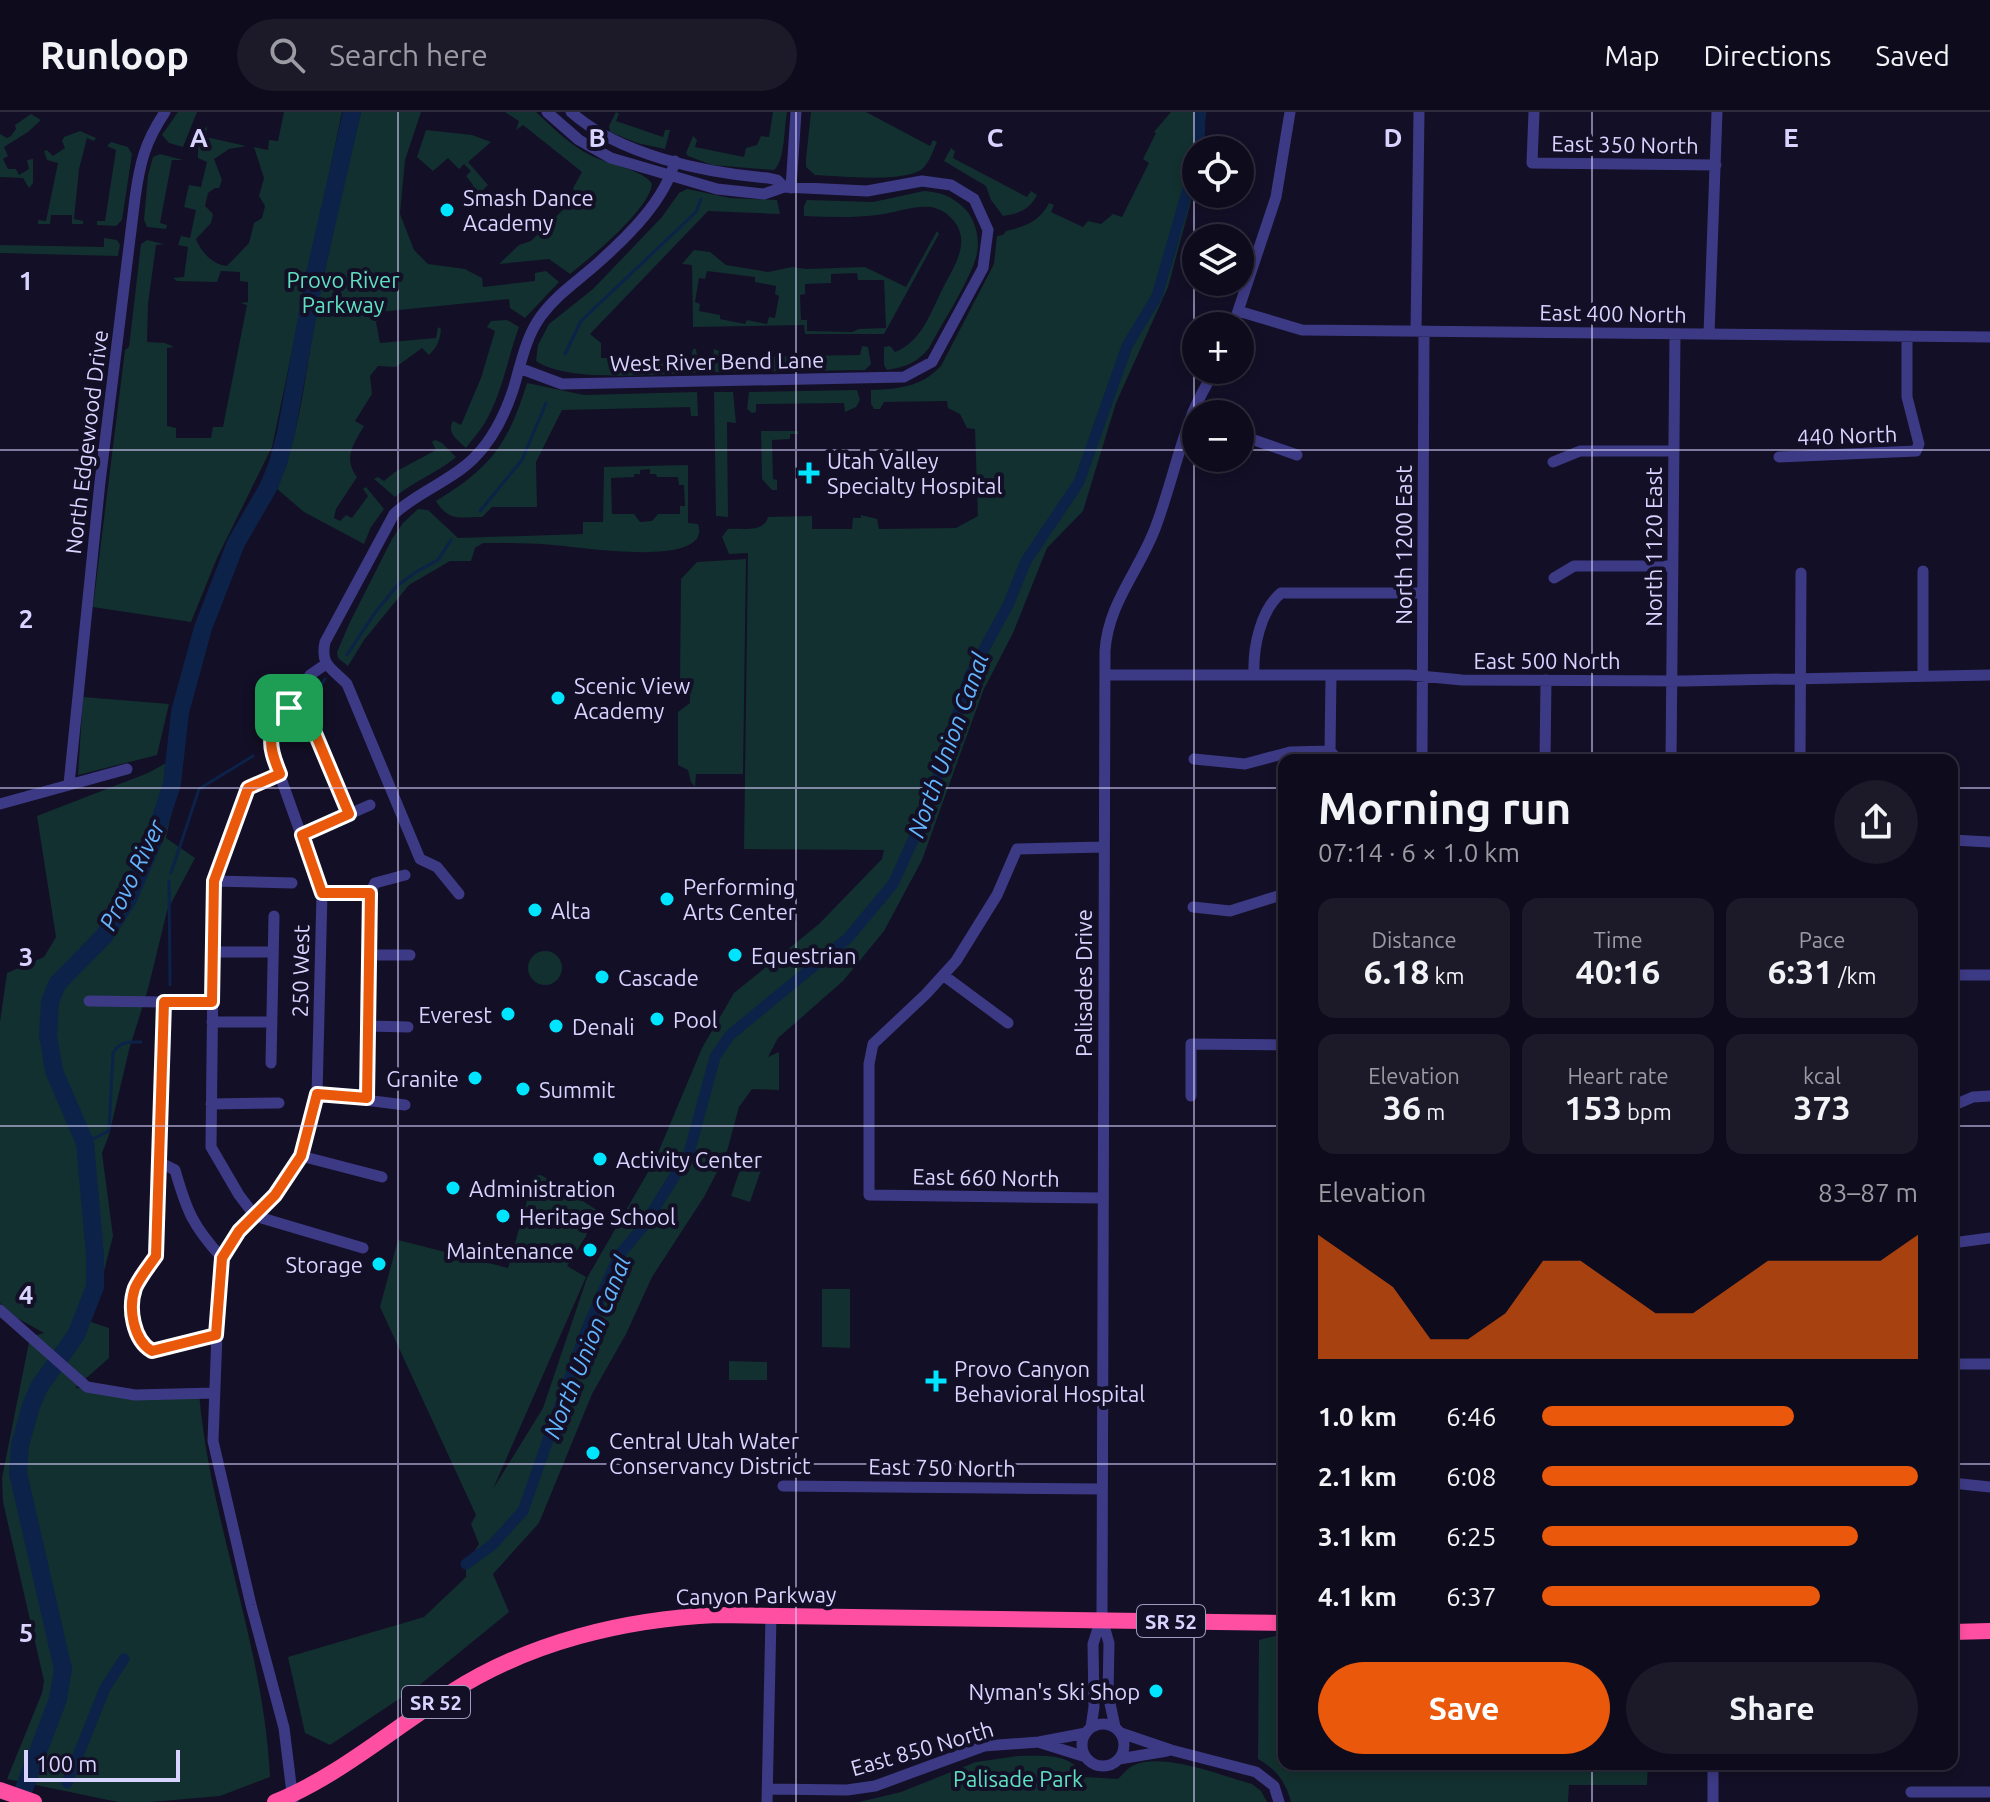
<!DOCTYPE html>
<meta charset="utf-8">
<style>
body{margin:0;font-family:Ubuntu,sans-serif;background:#1c1929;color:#f1f3f6;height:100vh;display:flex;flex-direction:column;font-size:30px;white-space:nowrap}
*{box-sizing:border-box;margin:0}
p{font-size:26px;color:#9b9ba3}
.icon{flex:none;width:44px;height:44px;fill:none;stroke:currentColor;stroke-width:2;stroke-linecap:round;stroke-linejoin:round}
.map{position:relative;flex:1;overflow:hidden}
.sheet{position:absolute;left:1278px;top:642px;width:680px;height:1016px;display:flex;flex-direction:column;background:#0e0b1c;border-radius:16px;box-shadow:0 4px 12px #0003,0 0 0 2px #2e2b3b}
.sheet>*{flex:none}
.buttons{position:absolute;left:1182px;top:24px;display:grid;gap:16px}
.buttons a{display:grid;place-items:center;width:72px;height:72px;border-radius:50%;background:#0e0b1c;box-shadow:0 4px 12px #0003,0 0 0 2px #2e2b3b;font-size:40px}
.scale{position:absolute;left:24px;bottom:20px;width:156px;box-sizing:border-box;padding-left:8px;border:4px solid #d9d4ff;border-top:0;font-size:22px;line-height:28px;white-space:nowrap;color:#d9d4ff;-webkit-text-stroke:6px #130f26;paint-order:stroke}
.pin{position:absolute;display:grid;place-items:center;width:68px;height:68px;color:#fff;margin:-34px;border-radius:16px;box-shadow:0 4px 12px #0006}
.round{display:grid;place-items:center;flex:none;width:84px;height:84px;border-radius:42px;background:#1c1929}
.headline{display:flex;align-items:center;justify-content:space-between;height:136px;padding:0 40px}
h1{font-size:44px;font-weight:700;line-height:60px}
.metrics{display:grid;grid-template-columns:repeat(3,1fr);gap:12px;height:136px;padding:8px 40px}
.metrics div{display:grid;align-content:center;border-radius:16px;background:#1c1929;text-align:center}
.metrics b{font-size:34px;font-weight:700}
.metrics small{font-size:22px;font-weight:400}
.metrics p{font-size:22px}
.chart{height:224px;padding:16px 40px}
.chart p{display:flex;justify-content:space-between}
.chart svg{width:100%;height:144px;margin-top:8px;fill:#ea580c;opacity:.7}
.cta{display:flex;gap:16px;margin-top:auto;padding:16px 40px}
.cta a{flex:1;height:92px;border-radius:48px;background:#ea580c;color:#fff;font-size:32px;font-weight:700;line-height:92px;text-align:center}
.cta a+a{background:#1c1929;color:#f1f3f6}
ul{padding:0 40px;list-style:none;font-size:26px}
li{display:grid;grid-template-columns:128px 96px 1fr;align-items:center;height:60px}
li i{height:20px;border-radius:10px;background:#ea580c}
header{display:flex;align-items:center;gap:48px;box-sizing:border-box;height:112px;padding:0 40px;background:#0e0b1c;border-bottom:2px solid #2e2b3b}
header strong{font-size:38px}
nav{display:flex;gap:44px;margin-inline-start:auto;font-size:28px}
.search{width:560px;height:72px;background:#1c1929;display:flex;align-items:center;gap:20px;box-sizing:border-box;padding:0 28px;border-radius:44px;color:#9b9ba3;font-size:30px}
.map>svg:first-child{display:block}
</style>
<header>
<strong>Runloop</strong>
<div class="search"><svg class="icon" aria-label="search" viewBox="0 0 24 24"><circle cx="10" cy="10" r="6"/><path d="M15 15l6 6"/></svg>Search here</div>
<nav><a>Map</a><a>Directions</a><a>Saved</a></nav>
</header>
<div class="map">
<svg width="1990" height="1690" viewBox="0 0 1990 1690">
<rect width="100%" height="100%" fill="#130f26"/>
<path fill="#12302f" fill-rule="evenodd" d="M178 0H197L183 35 169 31 162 23Z
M284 0H342L272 335 217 446 191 510 93 495 125 238 129 235 141 132 147 128 164 132 156 133 148 192 147 230 165 231 174 235 167 236V314L176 316V326H211L213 315H223L247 193 240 191 248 190V170L240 169V160L221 159 217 170 177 169 173 166 184 165 188 135 178 133 181 124 190 126 196 98 184 95 189 73 201 75 207 50 198 46C197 36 201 20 207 14L206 25 246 34 229 37 214 47 222 68 219 76H215L208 81 205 94 213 102 211 111 196 127C201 140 213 153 227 154L249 131 254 111 262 106 265 94 259 84 264 66 254 35 268 38 269 28 278 29Z
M361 0H421L405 48 400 102 414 138 428 152 465 157 482 166 483 175 535 169V161L546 159 559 170 525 206 510 196 509 187 379 200 380 207 376 210 380 231 436 226 438 215 441 217C440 229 437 235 429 243L422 236 396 255 378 254 370 264 372 282 355 309 364 314C353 333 343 346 357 365L336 397 334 406 340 409 346 403 352 406 368 384 363 377 366 375 384 397 371 415 364 432 304 400 276 376C301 323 305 260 316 203 329 135 345 68 361 0Z
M505 0H536C553 16 570 33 590 43 606 52 645 58 652 72 649 98 591 145 570 162L549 147 499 152 519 133 531 129 577 84 573 76 582 60 523 13 516 18 519 9Z
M616 0 619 2 616 9 663 25 665 18H670L665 37 637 31 610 20 609 14Z
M773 0H787C784 15 785 50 774 58L712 53 688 44 686 41 693 24 697 28 695 35 744 45 746 36 757 33 761 24 769 25Z
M811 0H866L930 34 933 28 937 30C933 38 929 52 922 57 904 71 839 64 815 63L806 55V47Z
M1171 0H1206L1202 38H1196V71L1168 175 1116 291 1083 399 1047 436 1013 521 983 579 922 748 884 819 843 869 778 926 768 945 779 940V978L752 977 739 995 726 1043 704 1085 652 1165 626 1222 592 1282 539 1411 493 1462 509 1500 417 1575 330 1633 305 1621 288 1545 424 1505 466 1465V1452L479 1432 471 1412 476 1403 380 1195 398 1128 508 1156 534 1064 541 1063 597 1098 590 1110 586 1124 567 1154 586 1165 493 1377 543 1296 587 1166 655 1048 702 936 734 881 819 812 882 747 884 738 744 737 748 441 729 442 722 425 728 417C742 416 764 421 768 405L812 404V417H852L853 406H861V403L877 407 879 417 956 416 978 404 975 317 967 316 960 302 948 296 947 289 884 290 880 297H874L871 292V278C899 277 921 275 941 254L994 152 997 124 1003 123 1006 119C1026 114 1039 110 1049 91L1054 93 1051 100 1083 115 1088 109 1101 112 1113 102 1122 105 1149 51 1143 47 1156 21 1154 20Z
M31 2 41 8 28 20 4 35 8 44 3 47 8 57H16L19 63 29 57 27 48 33 47V71L29 76 23 66 0 65V22L7 26 11 24 16 17 15 13Z
M426 18 472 23 491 30 468 50 488 73 470 91 467 85 473 79V73L466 64 471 59 464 52 459 57 448 46 433 59 417 45Z
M80 19 96 26 94 29 87 26 79 57 74 107 83 109V112H72V103H51L50 112H38V108L46 109 58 51 47 48 44 39 47 38 53 44 65 36 62 29 64 25Z
M111 30 128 35 132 42 122 108 116 114 97 113V109H105L116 38 107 34Z
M951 36 955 39 953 46 1027 85 1031 79 1037 83C1030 97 1019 102 1003 104L991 88 986 74 944 49Z
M160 42 183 48H172L160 111 167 113 166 117 147 115 144 108 148 63 153 45Z
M687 77 730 86 777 88 780 102 708 99 590 222 601 231V246L691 244 693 237H696L699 256 695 261C656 262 567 271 536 249L538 233 549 212 593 177 662 105 679 81Z
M924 79C940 80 951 84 963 95 975 106 980 125 977 141 973 164 941 213 929 236 917 251 905 255 887 258L884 253V235L890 234 895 240C922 230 931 199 944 174 955 153 972 128 952 107 947 101 940 97 931 95 914 93 894 101 877 103 853 106 828 105 804 104V94L807 88 873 90Z
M937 119 939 122 884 222H805L804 213 693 215 692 153 682 152 694 138 710 140 726 153 768 160 792 155 806 157 865 155 906 175ZM707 159 755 165V170L776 174 775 182 779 184 775 206 769 205 767 212 747 208 745 212 720 207V203L699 199 700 192 695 190 699 166 705 167ZM857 161 858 168H884L886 216 859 217 852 220 807 219V208H801L800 183 805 182V172L831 171V162Z
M104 126 117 128 120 133 118 144 0 141V133L104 135Z
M507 208 519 215C508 245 503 277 488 305 483 316 473 326 466 336 458 328 446 321 453 309L461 313 481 266 495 219 487 215 491 209Z
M862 234 868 235 871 252 865 258 716 260 712 256 714 237 719 239 720 245 860 243Z
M527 271 584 283 697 280 698 304H691L690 295 562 298 536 350 537 395H492L482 405C459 405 449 410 436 389 491 356 508 332 527 271Z
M857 278 860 288 856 295 845 300 844 291 756 292V300L752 301 747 297 749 280Z
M714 280H733L736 311 727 310 728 405 716 404Z
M761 319H798V322H790V327L772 328 773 367 777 368V378H772L762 367Z
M435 328 442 331 456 345C437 361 414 369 395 385L374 367 378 365 384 369 395 360 436 338 432 330Z
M688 353V411L698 412C714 458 574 434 553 433 530 431 507 431 483 431L475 436 471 449H450L409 473 364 528 348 554 338 546 337 540 350 510 392 427 403 411 418 397 428 398 458 426 583 422V410H603L604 355ZM650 357V362H656L657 365H678L679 373H684L685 394H680V402H658L652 409 640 410 634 402H612L611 366 634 365V362H640V358Z
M746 447 743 662H696L695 675 691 670 688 658 678 653V600L690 591V580L680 571 681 467 697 450Z
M83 585 169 592 157 643 78 663Z
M184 641 166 726 195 746 167 799 148 877 129 938 109 1023 102 1041 113 1124 91 1210 109 1216V1246L75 1276 199 1281C210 1411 264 1534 270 1665L220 1684 151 1690H118L7 1667 42 1581 44 1569 3 1390 2 1366 30 1225 44 1221 17 1206 0 1191V910L7 861 44 845 56 825 37 704 148 661Z
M528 856a17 17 0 1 1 34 0a17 17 0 1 1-34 0Z
M742 1052 761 1058 750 1090 731 1084Z
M822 1177H850V1236L822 1235Z
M729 1249 767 1250V1268H729Z
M1279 1523 1284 1524V1652H1648L1647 1673H1569L1568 1690H1291C1286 1670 1276 1657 1258 1647L1259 1528Z
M1018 1644C1045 1644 1070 1640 1085 1665L1118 1667C1122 1663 1127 1657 1132 1654 1162 1639 1222 1664 1252 1672L1261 1679 1267 1690H859L901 1680 976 1650Z"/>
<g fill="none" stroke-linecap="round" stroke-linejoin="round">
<path stroke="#0c2248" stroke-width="3" d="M565 242 581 209 696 100 701 87
M480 399 522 348 546 291
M347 543 374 502 397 474 416 460 438 448 451 428
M304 598 325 567
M276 630 292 613
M171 761 199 677 253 644
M169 769 170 873
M85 1031 109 1019 113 941C120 929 129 930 141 930"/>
<path stroke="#0c2248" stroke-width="11" d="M1199 38 1200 0
M466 1452 492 1433 523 1399 586 1219 619 1143 643 1115 689 1041 715 945 730 923 848 826 893 772 929 693 969 565 1008 493 1026 449 1079 370 1127 234 1157 184 1196 49
M67 1671 105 1576 124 1547"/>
<path stroke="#0c2248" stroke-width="18" d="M19 1690 58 1587 63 1557 18 1361 20 1333 31 1294 39 1275 76 1223 95 1175V1143L85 1031 54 959 48 923 50 890 57 872 104 824 128 787 154 727 172 672 180 600 203 516 236 431 269 374 278 351 286 321 315 162 352 0"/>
<path stroke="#3d3a85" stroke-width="11" d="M571 0C619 43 705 61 768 66L777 68 784 75
M1534 0 1532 51 1716 53
M791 76 796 0
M1238 199 1302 218 1990 225
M1233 214 1276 85 1290 0
M1416 219 1419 0
M1709 222 1717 0
M519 256 562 272 904 265 932 250 983 156 988 118 974 87 951 73 922 69 867 79 784 75 764 82 717 77 611 46 579 28 547 0
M1240 323 1297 343
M1779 345 1916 339 1919 332 1907 285V224
M1553 350 1580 339H1674
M1554 466 1574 454H1673
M1254 562C1253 536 1260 499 1281 481H1422
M1105 563H1410L1462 568 1683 569 1990 563
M1331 563 1330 639 1338 648
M1923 563V459
M289 596 312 614 349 702
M1194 647 1245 652 1290 640 1330 639
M1422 648 1424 219
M1545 648 1546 568
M1671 648 1675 223
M1800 648 1801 461
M280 662 248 676 214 769 211 1035 239 1083 255 1104 363 1136
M69 672 100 370 135 86C140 50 145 30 165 0
M0 692 127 657
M302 723 370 693
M1952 728 1990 730
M214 769 292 771
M322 781H370L375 771 405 763
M459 782 437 755 420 747 347 572C332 556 320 554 325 530L394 402C418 380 451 369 474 346 492 328 505 302 513 278 521 252 525 226 541 204 557 182 579 168 599 150 629 123 665 88 675 49
M1193 795 1230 799 1284 782
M213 840H273
M371 843H410
M943 863 1008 911
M1952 863H1990
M89 889 164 890
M212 890H164L156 1144C149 1154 140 1165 135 1176 128 1196 133 1229 152 1239L216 1223
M212 910H272
M369 914 408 915
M271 951 274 804
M317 982 405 993
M1191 984V932L1284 933
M367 986 370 781
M211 992 279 991
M1952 994 1973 985 1990 984
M301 1044 382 1065
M159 1050 175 1058C187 1100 193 1114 222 1146
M1102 1086 869 1083V952L873 932 926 882 956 849 997 783 1017 737 1104 735
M1952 1131 1990 1126
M0 1198 87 1275 135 1283 214 1281
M1952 1252H1990
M1952 1371 1990 1375
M783 1374 1101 1377
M1082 1633a21 21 0 1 1 42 0a21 21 0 1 1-42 0Z
M1091 1615 1094 1595 1093 1532 1101 1507
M1115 1615 1108 1582 1109 1531 1102 1507 1105 539C1108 491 1140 458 1156 414 1169 379 1177 343 1190 308 1196 290 1206 274 1215 258
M1121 1621 1171 1638 1256 1660 1274 1674 1279 1690
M1041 1631 1086 1645
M1119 1647 1167 1639
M1713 1652V1690
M768 1677 847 1678 875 1674 984 1634 1039 1630 1086 1621
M1911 1680H1990
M293 1689 284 1616 251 1493 213 1329 219 1167 222 1146 239 1119 275 1083 301 1044 317 982 322 781 274 647 270 624 274 614 299 582 310 563 326 552
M767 1690 771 1504"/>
<path stroke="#ff4fa3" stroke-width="16" d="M1952 1520 1990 1519
M0 1678 34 1690
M275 1690C339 1664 392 1617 450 1581 529 1530 625 1507 717 1503L1284 1511"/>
</g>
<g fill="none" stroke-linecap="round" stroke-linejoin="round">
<g stroke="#fff" stroke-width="16">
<path id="route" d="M289 596 312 614 349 702 302 723 322 781H370L367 986 317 982 301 1044 275 1083 239 1119 222 1146 216 1223 152 1239C133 1228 128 1196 135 1176 140 1165 149 1154 156 1144L164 890H212L214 769 248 676 280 662C267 631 267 622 289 596Z"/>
</g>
<use href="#route" stroke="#ea580c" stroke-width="10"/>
</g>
<path fill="none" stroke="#d9d4ff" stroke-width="2" stroke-opacity="0.55" d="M398 0V1690M796 0V1690M1194 0V1690M1592 0V648M0 338H1196M1240 338H1990M0 676H1284M1952 676H1990M0 1014H1284M1952 1014H1990M0 1352H1284M1952 1352H1990M1592 1652V1690"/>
<g fill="#00e5ff" stroke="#130f26" stroke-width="3">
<circle cx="447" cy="98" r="8"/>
<path d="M805 349h8v8h8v8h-8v8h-8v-8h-8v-8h8z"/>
<circle cx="558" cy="586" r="8"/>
<circle cx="667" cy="787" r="8"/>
<circle cx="535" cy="798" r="8"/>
<circle cx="735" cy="843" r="8"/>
<circle cx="602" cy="865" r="8"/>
<circle cx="508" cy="902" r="8"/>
<circle cx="657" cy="907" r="8"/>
<circle cx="556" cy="914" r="8"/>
<circle cx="475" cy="966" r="8"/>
<circle cx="523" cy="977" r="8"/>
<circle cx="600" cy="1047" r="8"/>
<circle cx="453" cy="1076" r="8"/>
<circle cx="503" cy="1104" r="8"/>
<circle cx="590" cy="1138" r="8"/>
<circle cx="379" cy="1152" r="8"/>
<path d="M932 1257h8v8h8v8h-8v8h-8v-8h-8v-8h8z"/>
<circle cx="593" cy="1341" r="8"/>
<circle cx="1156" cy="1579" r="8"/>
</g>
<g text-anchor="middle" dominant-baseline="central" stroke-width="8" stroke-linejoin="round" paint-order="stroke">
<g fill="#130f26" stroke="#9e99be" stroke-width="2">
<rect x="1137" y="1493" width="68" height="32" rx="6"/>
<rect x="402" y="1574" width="68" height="32" rx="6"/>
</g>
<g font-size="20" font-weight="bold" fill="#d9d4ff">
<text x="1171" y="1509">SR 52</text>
<text x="436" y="1590">SR 52</text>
</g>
<g font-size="22" fill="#d9d4ff" stroke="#130f26">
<text transform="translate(1625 32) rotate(1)">East 350 North</text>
<text transform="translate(1613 201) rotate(1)">East 400 North</text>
<text transform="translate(717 249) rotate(-1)">West River Bend Lane</text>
<text transform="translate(1847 323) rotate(-2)">440 North</text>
<text transform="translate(86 330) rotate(-83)">North Edgewood Drive</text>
<text transform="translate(1403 433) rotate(-90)">North 1200 East</text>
<text transform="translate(1653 435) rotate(-90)">North 1120 East</text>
<text x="1547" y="548">East 500 North</text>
<text transform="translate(300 859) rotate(-89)">250 West</text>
<text transform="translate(1083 871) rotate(-90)">Palisades Drive</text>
<text transform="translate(986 1065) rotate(1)">East 660 North</text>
<text transform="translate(942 1355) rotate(1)">East 750 North</text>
<text transform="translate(756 1483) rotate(-1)">Canyon Parkway</text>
<text transform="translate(922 1636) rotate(-16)">East 850 North</text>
</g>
<g font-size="22" fill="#d9d4ff" stroke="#130f26" text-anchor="start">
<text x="463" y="85">Smash Dance<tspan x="463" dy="25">Academy</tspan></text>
<text x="827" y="348">Utah Valley<tspan x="827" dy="25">Specialty Hospital</tspan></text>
<text x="574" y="573">Scenic View<tspan x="574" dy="25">Academy</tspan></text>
<text x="683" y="774">Performing<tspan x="683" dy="25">Arts Center</tspan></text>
<text x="551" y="798">Alta</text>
<text x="751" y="843">Equestrian</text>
<text x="618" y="865">Cascade</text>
<text x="492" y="902" text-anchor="end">Everest</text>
<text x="673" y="907">Pool</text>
<text x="572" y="914">Denali</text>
<text x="459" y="966" text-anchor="end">Granite</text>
<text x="539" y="977">Summit</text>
<text x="616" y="1047">Activity Center</text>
<text x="469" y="1076">Administration</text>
<text x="519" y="1104">Heritage School</text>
<text x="574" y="1138" text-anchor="end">Maintenance</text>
<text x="363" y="1152" text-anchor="end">Storage</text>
<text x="954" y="1256">Provo Canyon<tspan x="954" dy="25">Behavioral Hospital</tspan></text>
<text x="609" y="1328">Central Utah Water<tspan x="609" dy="25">Conservancy District</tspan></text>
<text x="1140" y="1579" text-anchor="end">Nyman's Ski Shop</text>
</g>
<g font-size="22" fill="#5fe0c0" stroke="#130f26">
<text x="343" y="167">Provo River<tspan x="343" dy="25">Parkway</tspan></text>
<text x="1018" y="1666">Palisade Park</text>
</g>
<g font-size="24" font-style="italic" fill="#62b6ff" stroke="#130f26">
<text transform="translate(948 633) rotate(-70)">North Union Canal</text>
<text transform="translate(132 763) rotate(-64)">Provo River</text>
<text transform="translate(587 1235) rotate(-68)">North Union Canal</text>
</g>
</g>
<g font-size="26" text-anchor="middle" font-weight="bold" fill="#d9d4ff" stroke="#130f26" stroke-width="8" stroke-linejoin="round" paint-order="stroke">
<text x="199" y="35">A</text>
<text x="597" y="35">B</text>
<text x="995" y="35">C</text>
<text x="1393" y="35">D</text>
<text x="1791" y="35">E</text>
<text x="26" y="178">1</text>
<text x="26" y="516">2</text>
<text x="26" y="854">3</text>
<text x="26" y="1192">4</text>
<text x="26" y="1530">5</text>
</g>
</svg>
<div class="buttons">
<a><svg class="icon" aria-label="locate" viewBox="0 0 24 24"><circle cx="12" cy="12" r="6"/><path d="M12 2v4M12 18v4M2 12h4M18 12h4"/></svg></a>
<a><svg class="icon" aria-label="layers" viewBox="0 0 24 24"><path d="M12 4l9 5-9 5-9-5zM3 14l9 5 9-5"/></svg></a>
<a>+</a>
<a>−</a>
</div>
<div class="scale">100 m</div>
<div class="pin" style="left:289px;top:596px;background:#1e9e55"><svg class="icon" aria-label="arrive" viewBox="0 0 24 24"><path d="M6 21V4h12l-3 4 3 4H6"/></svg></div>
<section class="sheet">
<div class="headline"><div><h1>Morning run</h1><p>07:14 · 6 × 1.0 km</p></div><a class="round"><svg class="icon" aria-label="share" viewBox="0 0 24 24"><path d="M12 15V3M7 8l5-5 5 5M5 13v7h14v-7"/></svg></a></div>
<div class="metrics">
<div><p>Distance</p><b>6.18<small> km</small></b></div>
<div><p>Time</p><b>40:16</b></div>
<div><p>Pace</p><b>6:31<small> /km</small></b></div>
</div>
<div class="metrics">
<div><p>Elevation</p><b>36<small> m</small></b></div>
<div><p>Heart rate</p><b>153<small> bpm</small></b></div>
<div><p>kcal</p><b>373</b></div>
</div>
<div class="chart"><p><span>Elevation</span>83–87 m</p>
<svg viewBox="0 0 160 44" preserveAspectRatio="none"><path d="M0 44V6L10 14L20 22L30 38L40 38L50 30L60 14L70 14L80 22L90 30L100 30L110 22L120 14L130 14L140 14L150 14L160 6V44z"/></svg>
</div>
<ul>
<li><b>1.0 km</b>6:46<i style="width:67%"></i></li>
<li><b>2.1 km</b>6:08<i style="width:100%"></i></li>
<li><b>3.1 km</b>6:25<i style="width:84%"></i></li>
<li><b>4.1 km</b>6:37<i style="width:74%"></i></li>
</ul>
<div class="cta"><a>Save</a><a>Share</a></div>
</section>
</div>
